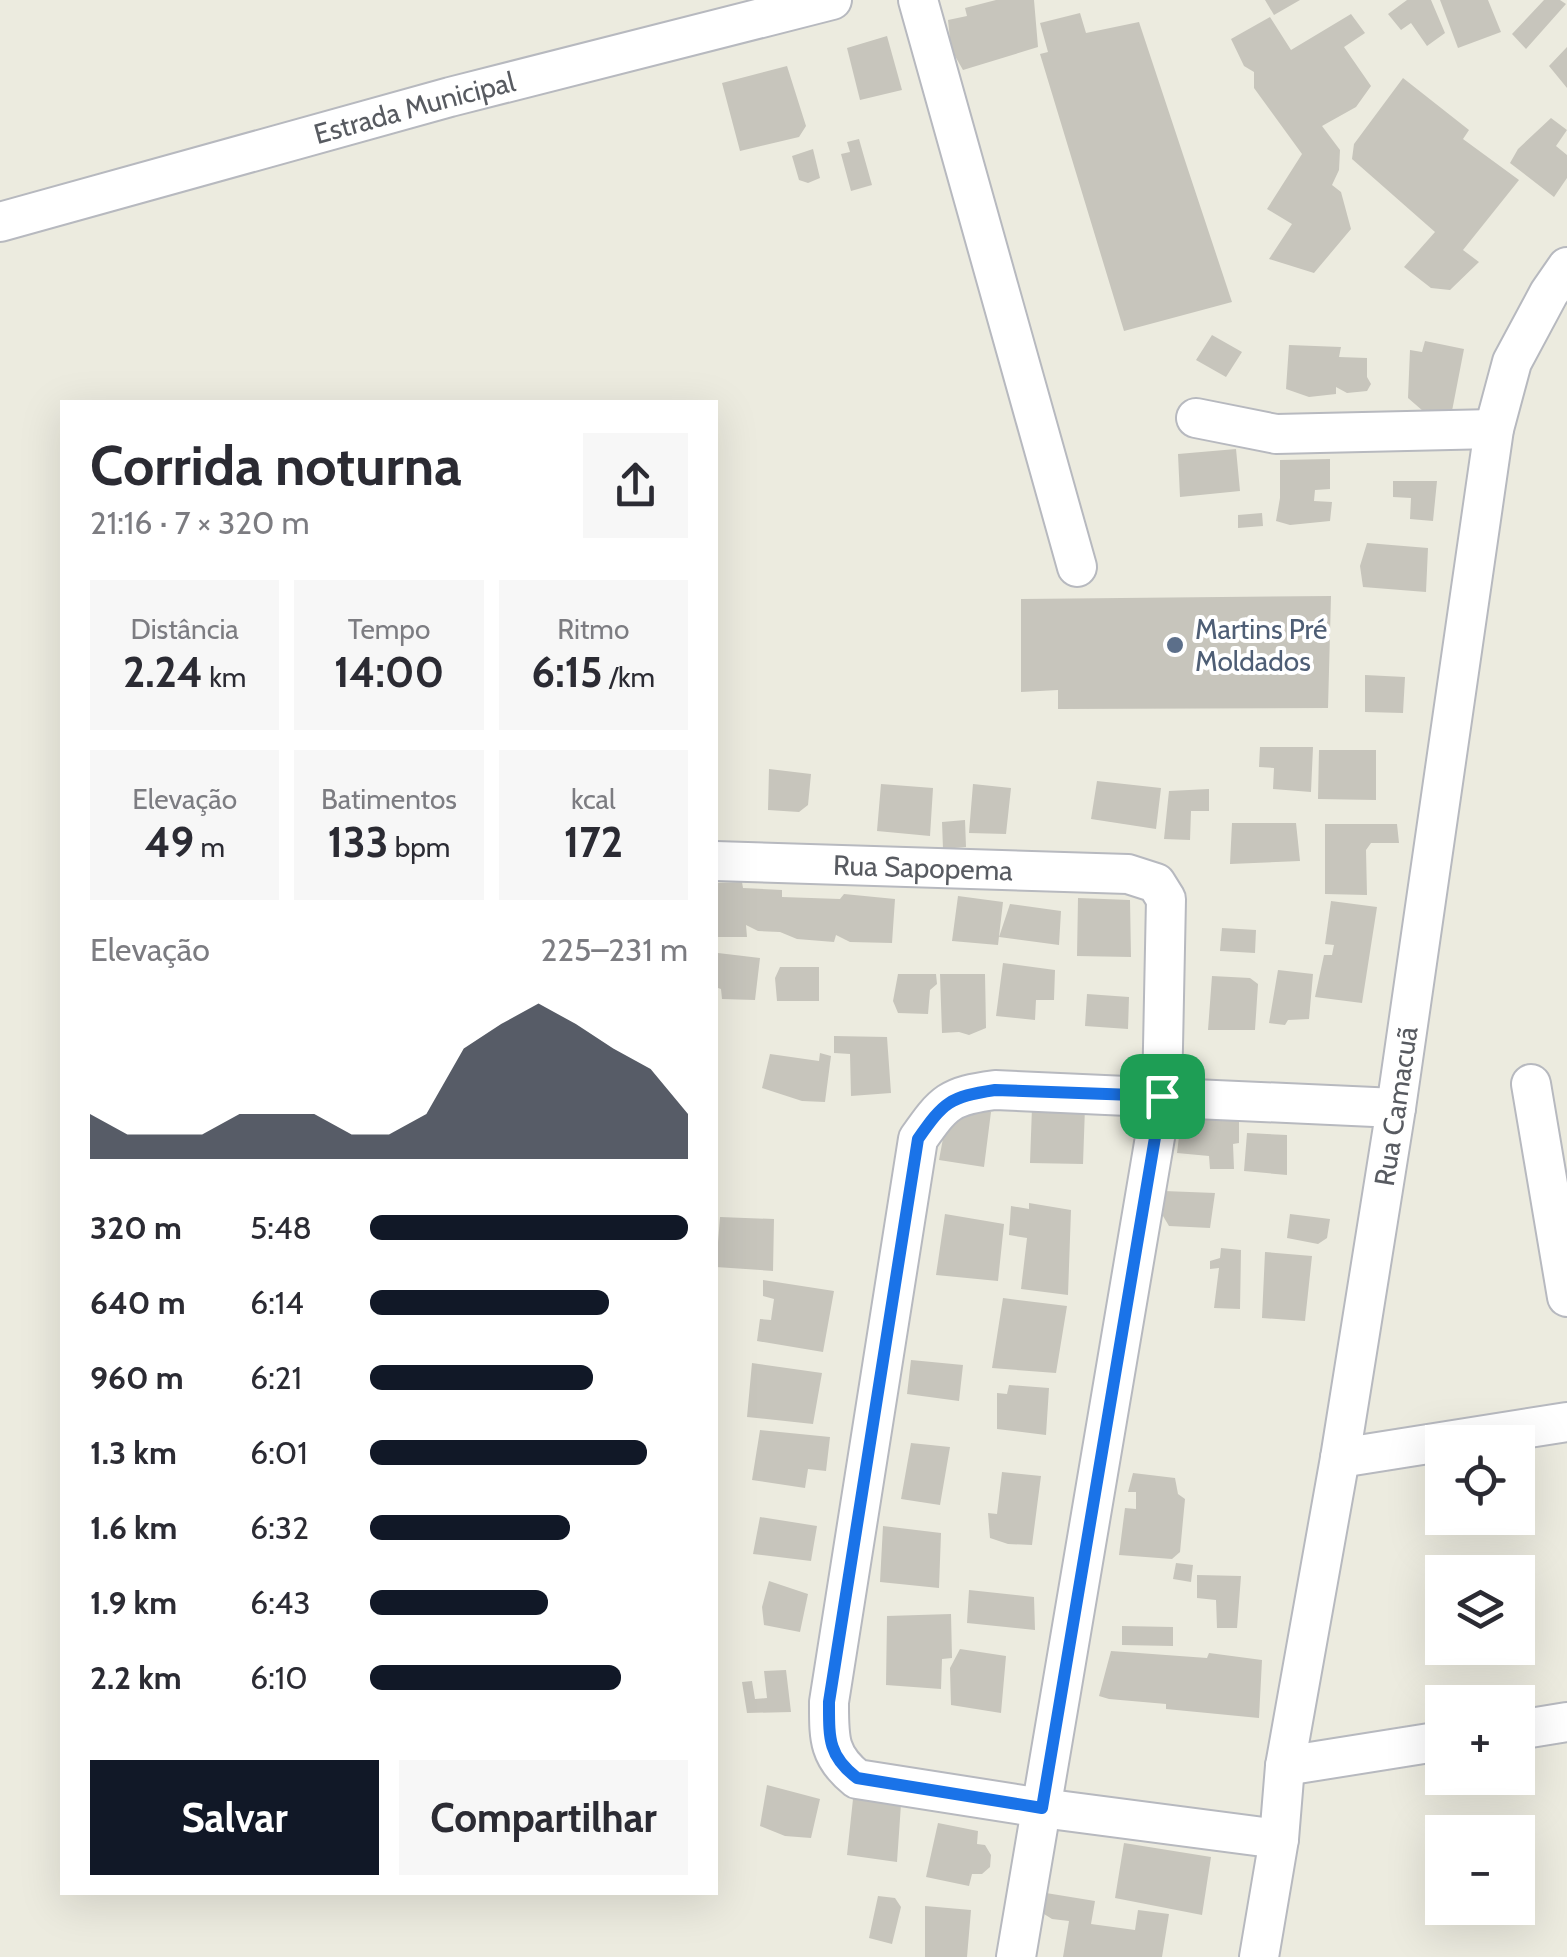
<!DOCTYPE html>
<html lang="pt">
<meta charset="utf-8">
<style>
body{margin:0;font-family:Cabin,sans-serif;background:#f7f7f7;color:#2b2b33;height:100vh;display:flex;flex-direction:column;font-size:38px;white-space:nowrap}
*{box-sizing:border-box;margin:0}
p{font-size:32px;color:#7c7c81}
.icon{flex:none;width:55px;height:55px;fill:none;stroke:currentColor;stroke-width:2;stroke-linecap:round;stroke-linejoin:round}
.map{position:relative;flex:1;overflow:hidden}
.drawer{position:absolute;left:60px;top:400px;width:658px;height:1495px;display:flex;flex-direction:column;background:#fff;border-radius:0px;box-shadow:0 10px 40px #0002}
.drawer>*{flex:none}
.tools{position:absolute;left:1425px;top:1425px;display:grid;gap:20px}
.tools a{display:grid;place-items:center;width:110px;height:110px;border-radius:0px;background:#fff;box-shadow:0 10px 40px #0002;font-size:50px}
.pin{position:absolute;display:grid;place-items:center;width:85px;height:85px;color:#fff;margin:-42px;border-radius:20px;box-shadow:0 5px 15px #0006}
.round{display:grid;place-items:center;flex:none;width:105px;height:105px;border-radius:0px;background:#f7f7f7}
.head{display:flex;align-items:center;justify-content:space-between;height:170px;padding:0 30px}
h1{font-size:55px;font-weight:800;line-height:75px}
.stats{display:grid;grid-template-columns:repeat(3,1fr);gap:15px;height:170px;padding:10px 30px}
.stats div{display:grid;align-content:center;border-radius:0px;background:#f7f7f7;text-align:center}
.stats b{font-size:42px;font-weight:800}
.stats small{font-size:28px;font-weight:400}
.stats p{font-size:28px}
.chart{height:280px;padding:20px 30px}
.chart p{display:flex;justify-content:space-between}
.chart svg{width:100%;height:180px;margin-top:10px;fill:#111827;opacity:.7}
.button{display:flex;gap:20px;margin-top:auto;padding:20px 30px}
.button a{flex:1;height:115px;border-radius:0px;background:#111827;color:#fff;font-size:40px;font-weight:800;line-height:115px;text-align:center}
.button a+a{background:#f7f7f7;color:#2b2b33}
ul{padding:0 30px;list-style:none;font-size:32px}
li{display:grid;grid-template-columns:160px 120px 1fr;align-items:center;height:75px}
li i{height:25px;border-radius:12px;background:#111827}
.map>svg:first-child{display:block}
</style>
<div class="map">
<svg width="1567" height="1957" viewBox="0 0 1567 1957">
<rect width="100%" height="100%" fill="#ecebdf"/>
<path fill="#c7c5bc" d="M996 0H1034L1038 47 963 70 951 49 948 20 967 16 965 8Z
M1265 0H1300L1274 15Z
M1407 0H1431L1445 33 1427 46 1411 23 1401 30 1388 14Z
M1440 0H1488L1501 32 1458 48Z
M1544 0H1560L1566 4 1526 49 1512 34Z
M1080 13 1086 33 1139 22 1232 302 1124 331 1040 54 1048 52 1040 23Z
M1351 14 1365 33 1344 47 1371 86 1356 107 1322 126 1340 150 1339 170 1332 185 1341 192 1351 229 1314 273 1269 259 1292 224 1267 209 1302 154 1254 88V72L1244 66 1231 39 1270 17 1291 50Z
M887 36 902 90 860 100 847 48Z
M1567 47V88L1549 66Z
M787 66 806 126 799 137 740 151 722 83Z
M1403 78 1469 130 1463 139 1519 180 1463 250 1479 262 1450 290 1431 288 1404 267 1435 232 1352 159 1354 144Z
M1551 118 1567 130 1556 146 1567 155V178L1554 197 1510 163 1518 149Z
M859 139 872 185 851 191 841 154 850 152 847 142Z
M813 149 820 178 808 183 799 180 792 156Z
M1212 335 1242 352 1226 377 1196 360Z
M1425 341 1464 349 1452 411H1423L1408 398 1410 350 1422 352Z
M1289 345 1341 347 1339 357 1367 358V377L1371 384 1367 391 1347 393 1336 387V394L1309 397 1286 389Z
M1236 449 1240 491 1180 497 1178 454Z
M1330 459V489L1315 490 1314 501 1332 502 1330 521 1290 525 1276 521 1280 498V460Z
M1393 481H1437L1433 521 1410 519 1411 498 1393 497Z
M1262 513 1263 526 1238 528V515Z
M1367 543 1428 548 1426 592 1363 587 1360 566Z
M1331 596 1328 708 1058 709V690L1021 692V599Z
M1365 675 1405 677 1403 713 1365 712Z
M1260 747H1313L1311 792 1273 789 1274 768 1259 767Z
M1319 750H1376V800L1318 799Z
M769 769 811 774 808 805 799 812 768 810Z
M1097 781 1161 788 1156 829 1091 819Z
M881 784 933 788 930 836 877 831Z
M973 784 1011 788 1006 834 969 833Z
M1209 789V811H1191L1190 840 1164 839 1169 791Z
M965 820 966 847 943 849 942 822Z
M1232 823H1296L1300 861 1230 864Z
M1325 824H1397L1399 843H1371L1366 850 1367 895 1325 894Z
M742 882 743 888 782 890V897L840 899 844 894 895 899 892 943 850 942 836 935 834 942 797 939 780 932 758 931 746 925 747 937H715V883Z
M958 896 1003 902 998 945 952 941Z
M1078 898 1130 900 1131 957 1077 956Z
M1331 901 1377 907 1362 1003 1315 997 1324 955H1332L1334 945 1325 944Z
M1010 904 1061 911 1059 945 999 937Z
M1222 928 1256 930 1255 953 1220 951Z
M718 953 760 958 755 1000 722 999 721 989 715 987Z
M1003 963 1055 970 1054 1000H1036L1035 1020 996 1016Z
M780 967H819V1001H777L775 978Z
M1278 970 1313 974 1309 1019 1288 1020 1285 1025 1269 1023Z
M898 974H936L937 984 930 990 928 1014 898 1013 893 1001Z
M940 974H985L986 1028 969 1035 959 1032 942 1033Z
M1212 976 1250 978 1258 984 1255 1030H1208Z
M1087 994 1129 997 1128 1029 1085 1026Z
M834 1036 887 1037 891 1093 851 1096 850 1054 834 1053Z
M820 1053 831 1056 825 1102 802 1101 762 1088 770 1054 819 1061Z
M1183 1103 1239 1109V1143L1233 1144 1234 1169H1210L1209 1156 1177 1153Z
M949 1106 991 1112 984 1167 939 1160Z
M1032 1107H1085L1083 1164 1030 1163Z
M1247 1133 1287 1135V1175L1244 1171Z
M1164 1191 1215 1193 1210 1228 1169 1226 1163 1216Z
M1029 1203 1071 1210 1068 1295 1021 1289 1027 1238 1009 1235 1011 1206 1029 1209Z
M945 1214 1004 1224 998 1281 936 1275Z
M1290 1214 1330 1219 1327 1238 1318 1244 1287 1238Z
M720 1217 774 1219 773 1271 716 1267Z
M1221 1248 1241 1250 1240 1309 1214 1308 1219 1268 1210 1269V1261L1220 1258Z
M1265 1252 1312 1256 1305 1321 1262 1318Z
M763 1280 834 1291 823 1352 757 1341 760 1319 771 1320 774 1299 763 1296Z
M1003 1298 1067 1306 1056 1373 992 1368Z
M911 1360 963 1365 959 1401 907 1394Z
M752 1363 822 1373 813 1424 747 1417Z
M1009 1385 1049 1388 1046 1435 997 1429V1393L1007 1394Z
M760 1430 830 1437 826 1471 808 1469 805 1488 752 1480Z
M911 1443 950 1447 940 1505 901 1499Z
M1002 1472 1041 1476 1032 1545 1008 1544 990 1538 988 1513 997 1514Z
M1133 1473 1175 1478 1178 1494 1185 1499 1180 1552 1172 1559 1119 1555 1125 1508 1136 1509V1492H1128Z
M760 1517 817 1526 811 1561 753 1554Z
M883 1526 941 1533 939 1588 880 1582Z
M1176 1563 1193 1565 1191 1582 1173 1579Z
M1197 1575 1241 1576 1237 1628H1217L1216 1600 1197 1598Z
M769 1581 808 1594 800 1632 764 1625 762 1607Z
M969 1590 1034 1597 1035 1630 967 1623Z
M951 1614 952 1658 942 1659 941 1689 886 1685 887 1616Z
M1122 1626 1173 1627V1646L1122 1645Z
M960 1649 1006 1656 1001 1713 951 1705 950 1668Z
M1111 1651 1207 1658 1209 1653 1262 1660 1259 1718 1166 1709V1704L1109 1699 1099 1696Z
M786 1670 791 1712 747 1713 742 1682 752 1681 755 1699 767 1698 764 1671Z
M767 1785 820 1799 811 1838 785 1836 760 1826Z
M853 1799 901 1804 897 1862 847 1855Z
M938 1823 978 1831 977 1844 985 1845 991 1855 990 1867 982 1874H972L969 1886 926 1877Z
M1124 1843 1211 1857 1202 1915 1115 1898Z
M1046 1893 1095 1901 1091 1924 1135 1930 1138 1910 1169 1914 1162 1957H1063L1069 1921 1052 1919 1044 1914Z
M878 1896 895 1898 901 1907 892 1944 869 1938Z
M925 1906 971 1910 967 1957H925Z"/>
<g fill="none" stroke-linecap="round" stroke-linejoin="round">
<g stroke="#b7b9bf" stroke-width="42">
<g id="minor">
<path d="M918 0 1077 567"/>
<path id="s1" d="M0 222 450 97 832 0"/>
<path d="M1196 418 1276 434 1494 429"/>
<path id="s2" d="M715 861 1128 874 1156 883 1166 899 1162 1096 1016 1957"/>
<path d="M1531 1084 1567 1297"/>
<path d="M1340 1458 1567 1422"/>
<path d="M1518 1730 1567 1722"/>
<path d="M1285 1766 1442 1741"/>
<path d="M1279 1839 1042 1808 857 1779C828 1756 829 1738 829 1702L918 1139C944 1102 949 1096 995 1090L1396 1108"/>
<path id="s3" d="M1259 1957 1279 1839 1285 1766 1340 1458 1396 1108 1494 429 1512 362 1549 293 1567 267"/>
</g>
</g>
<use href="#minor" stroke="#fff" stroke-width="38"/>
</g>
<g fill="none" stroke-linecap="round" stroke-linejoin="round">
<g stroke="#fff" stroke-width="20">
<path id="route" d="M995 1090 1162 1096 1042 1808 857 1778C828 1756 829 1738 829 1702L918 1139C944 1102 949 1097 995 1090Z"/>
</g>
<use href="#route" stroke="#1a73e8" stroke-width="12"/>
</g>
<circle fill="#5c6f8a" stroke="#fff" stroke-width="4" cx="1175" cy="645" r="10"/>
<g text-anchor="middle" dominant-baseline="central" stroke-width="8" stroke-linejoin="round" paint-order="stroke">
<g font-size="28" fill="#585b61" stroke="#fff">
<text stroke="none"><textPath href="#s1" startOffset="430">Estrada Municipal</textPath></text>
<text stroke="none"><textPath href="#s2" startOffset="208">Rua Sapopema</textPath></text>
<text stroke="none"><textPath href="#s3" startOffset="862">Rua Camacuã</textPath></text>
</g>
<g font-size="28" fill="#4e5e75" stroke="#fff" text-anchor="start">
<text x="1195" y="629">Martins Pré<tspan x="1195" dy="32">Moldados</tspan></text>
</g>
</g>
</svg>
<div class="tools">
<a><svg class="icon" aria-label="locate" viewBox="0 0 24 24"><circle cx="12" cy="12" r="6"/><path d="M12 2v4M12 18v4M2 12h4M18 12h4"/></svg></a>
<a><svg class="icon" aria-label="layers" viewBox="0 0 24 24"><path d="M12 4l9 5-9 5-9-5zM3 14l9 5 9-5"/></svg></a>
<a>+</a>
<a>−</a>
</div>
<div class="pin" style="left:1162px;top:1096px;background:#1e9e55"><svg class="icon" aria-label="arrive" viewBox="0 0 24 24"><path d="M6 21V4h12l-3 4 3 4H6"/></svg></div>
<section class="drawer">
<div class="head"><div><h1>Corrida noturna</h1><p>21:16 · 7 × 320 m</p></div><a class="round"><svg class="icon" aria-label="share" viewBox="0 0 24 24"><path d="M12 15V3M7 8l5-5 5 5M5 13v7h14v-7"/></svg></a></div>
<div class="stats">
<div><p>Distância</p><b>2.24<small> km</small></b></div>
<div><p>Tempo</p><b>14:00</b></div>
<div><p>Ritmo</p><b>6:15<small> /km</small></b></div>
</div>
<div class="stats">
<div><p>Elevação</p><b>49<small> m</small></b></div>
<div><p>Batimentos</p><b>133<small> bpm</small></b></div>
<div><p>kcal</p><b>172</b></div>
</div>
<div class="chart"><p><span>Elevação</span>225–231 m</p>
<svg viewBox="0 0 160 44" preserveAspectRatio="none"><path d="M0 44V33L10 38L20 38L30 38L40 33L50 33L60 33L70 38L80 38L90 33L100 17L110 11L120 6L130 11L140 17L150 22L160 33V44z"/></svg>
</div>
<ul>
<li><b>320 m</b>5:48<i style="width:100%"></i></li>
<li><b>640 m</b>6:14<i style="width:75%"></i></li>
<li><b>960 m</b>6:21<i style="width:70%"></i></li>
<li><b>1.3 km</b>6:01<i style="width:87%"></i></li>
<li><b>1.6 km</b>6:32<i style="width:63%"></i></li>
<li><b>1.9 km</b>6:43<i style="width:56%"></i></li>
<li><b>2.2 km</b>6:10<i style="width:79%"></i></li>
</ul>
<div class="button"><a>Salvar</a><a>Compartilhar</a></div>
</section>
</div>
